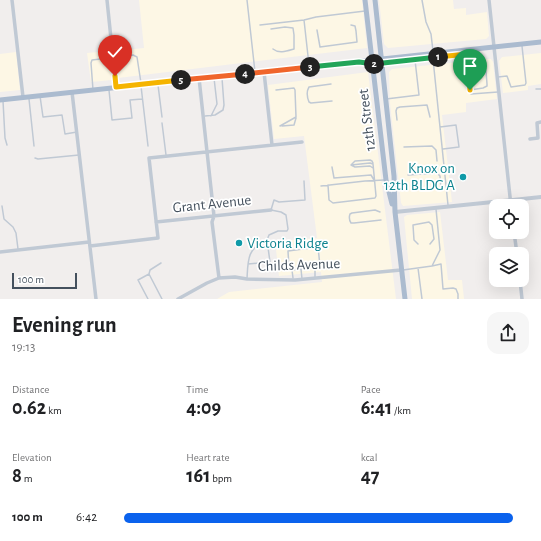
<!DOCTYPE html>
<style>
body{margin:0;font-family:"Alegreya Sans",sans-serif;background:#f6f6f6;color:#202124;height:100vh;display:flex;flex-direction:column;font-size:15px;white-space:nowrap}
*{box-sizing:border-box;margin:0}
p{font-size:13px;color:#757577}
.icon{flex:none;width:22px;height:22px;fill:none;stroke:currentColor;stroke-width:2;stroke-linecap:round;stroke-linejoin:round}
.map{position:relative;height:299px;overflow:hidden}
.details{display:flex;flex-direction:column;background:#fff;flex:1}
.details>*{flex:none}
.fabs{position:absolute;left:489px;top:199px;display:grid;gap:8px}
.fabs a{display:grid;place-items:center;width:40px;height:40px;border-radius:8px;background:#fff;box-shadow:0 4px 16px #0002;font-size:20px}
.scale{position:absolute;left:12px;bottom:10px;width:65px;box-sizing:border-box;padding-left:4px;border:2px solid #44505d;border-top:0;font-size:11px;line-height:14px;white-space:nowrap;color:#44505d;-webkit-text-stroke:3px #fff;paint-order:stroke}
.pin{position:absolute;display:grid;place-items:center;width:34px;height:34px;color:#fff;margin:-41px -17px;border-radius:50% 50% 50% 0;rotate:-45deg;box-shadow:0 0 4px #0007}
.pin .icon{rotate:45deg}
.km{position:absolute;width:20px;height:20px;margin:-10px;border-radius:50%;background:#222;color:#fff;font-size:11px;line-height:20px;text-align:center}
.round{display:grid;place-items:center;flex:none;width:42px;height:42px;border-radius:12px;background:#f6f6f6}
.headline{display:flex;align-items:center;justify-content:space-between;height:68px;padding:0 12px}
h1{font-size:22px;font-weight:700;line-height:30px}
.figures{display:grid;grid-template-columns:repeat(3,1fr);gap:6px;height:68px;padding:4px 12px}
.figures div{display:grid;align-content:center}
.figures b{font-size:20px;font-weight:700}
.figures small{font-size:11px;font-weight:400}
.figures p{font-size:11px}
ul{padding:0 12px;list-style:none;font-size:13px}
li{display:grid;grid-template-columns:64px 48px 1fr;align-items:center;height:30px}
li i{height:10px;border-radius:5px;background:#0b62ed}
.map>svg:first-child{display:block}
</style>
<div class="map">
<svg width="541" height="299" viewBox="0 0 541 299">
<rect width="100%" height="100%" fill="#f1eeed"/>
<path fill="#fdf7e5" d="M139 0H362L367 48 118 78 115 51 144 48Z
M379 0H453L454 9 466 8V15L487 12 489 36 486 39 388 48 384 44Z
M109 51 112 80 91 82 87 53Z
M16 52 20 90 0 92V54Z
M541 53V84L528 86V90L503 93 499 61 502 57Z
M488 59H491L493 62 497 99 466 103V112L442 115 452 202 403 206 401 203 390 103 389 72 392 69Z
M368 72 396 299H217L229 292 322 282 321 272 279 276 275 241 317 238 304 136 274 139 268 85Z
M440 212 448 280H462L464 299H412L404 217 407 215Z"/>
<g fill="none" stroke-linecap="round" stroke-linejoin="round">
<path stroke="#c0c9d4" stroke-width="1.5" d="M247 0 255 72
M422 0 426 22 431 34 433 51
M304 20 309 65
M260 25 304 20 316 17 365 11
M271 29 285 27 293 28 294 35V49C287 51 279 54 273 49
M317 30 320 47 357 42 356 31 355 26 351 25
M467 56 471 94 498 92
M433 59 448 205
M469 69 484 68 486 71 487 84V86L483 88 470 90
M498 77 507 76 511 87 525 85 526 83 522 46
M331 84 309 87C306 92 307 97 309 102L311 103 332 101
M158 85 162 117
M141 86 148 146
M536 89H541
M93 90 91 63 92 60 133 55 137 57 141 83
M109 90 112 120 132 118 130 100 142 99
M276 90 294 88 295 90 296 117 280 126
M40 96 43 117 62 115 65 134 77 132
M29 99 34 146
M386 99 419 95 415 60
M3 101 5 138 7 145
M205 116 215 115 223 110 224 105 222 78
M211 116 217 104 214 78
M397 120 396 111 397 108 400 107 427 105 430 117
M162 123 166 155
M282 126 294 125 296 118
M440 127 456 125 459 147 443 149
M404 147 432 146 436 150 437 161
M35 158 38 159 79 155
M351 165 355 161 370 160 372 161 373 163
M351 165 355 167 370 166 373 168
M332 167 334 178 371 175 374 180
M408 175 437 173 440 176 441 188
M328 185 329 200 333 203 375 198 376 196 373 164 370 163 351 165
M321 186 365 181 384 180
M2 206 4 219 13 227 16 233 18 249
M380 212 375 210 352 213 350 214C349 217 349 220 351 223H354L381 220
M418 244 414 240 413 225 429 222 432 225 434 239 430 244
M248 264 270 262 267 240
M432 266 441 264 443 289 453 288 456 289 458 294V299
M418 268 422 299
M301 269 302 279
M292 270 315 267
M403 270 432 266 440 250 436 209
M149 274 150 270 161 263
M293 278 292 270 289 268 288 251 318 247 320 266 315 267V277
M247 279C248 259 247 249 267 240L269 235 278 231H287L288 229 286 215 281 212 271 210 274 200 279 202 305 200 304 181
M148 299 138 280 149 274 162 299"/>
<path stroke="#c0c9d4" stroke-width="3.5" d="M12 0 23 97
M107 0 116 87
M489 0 511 206
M264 72 272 145
M199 78 214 216 212 222 219 278
M72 92 96 299
M530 139 538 138 537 123 541 122
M156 222 271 210
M514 232 517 254
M90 246 158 238 149 158 302 142
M0 252 89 242
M520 280 522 299
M178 299 207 283 219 278 235 277 247 279 295 280 401 270"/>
<path stroke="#c0c9d4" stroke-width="4" d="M395 212 541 197"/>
<path stroke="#abbbcf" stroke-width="5" d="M365 0 386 180 392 204
M375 0 394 176 395 212 405 299
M370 63 467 54 477 52
M0 100 541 42"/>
</g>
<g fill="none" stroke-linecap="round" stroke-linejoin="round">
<g stroke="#fff" stroke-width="8">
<path id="split-1" d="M438 57 467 54 470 90"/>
</g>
<g stroke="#fff" stroke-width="8">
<path id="split-2" d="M374 64 438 57"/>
</g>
<g stroke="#fff" stroke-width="8">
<path id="split-3" d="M310 67 359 62 374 64"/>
</g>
<g stroke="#fff" stroke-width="8">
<path id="split-4" d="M245 74 310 67"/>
</g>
<g stroke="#fff" stroke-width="8">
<path id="split-5" d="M181 80 245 74"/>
</g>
<g stroke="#fff" stroke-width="8">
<path id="split-6" d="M115 76 116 87 181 80"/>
</g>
<use href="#split-1" stroke="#f5b400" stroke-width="5"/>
<use href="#split-2" stroke="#22a559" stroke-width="5"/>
<use href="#split-3" stroke="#22a559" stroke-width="5"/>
<use href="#split-4" stroke="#f0652b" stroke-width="5"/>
<use href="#split-5" stroke="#f0652b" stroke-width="5"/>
<use href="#split-6" stroke="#f5b400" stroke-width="5"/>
</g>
<g fill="#0f9aa8" stroke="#fff" stroke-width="1.5">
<circle cx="463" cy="177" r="4"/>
<circle cx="239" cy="243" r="4"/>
</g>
<g text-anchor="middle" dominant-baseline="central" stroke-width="3.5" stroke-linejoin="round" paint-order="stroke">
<g font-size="15" fill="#44505d" stroke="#fff">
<text transform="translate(367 120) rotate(-97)">12th Street</text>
<text transform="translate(212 204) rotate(-6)">Grant Avenue</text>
<text transform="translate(299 265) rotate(-2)">Childs Avenue</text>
</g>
<g font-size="15" fill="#0d838f" stroke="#fff" text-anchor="end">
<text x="455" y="168">Knox on<tspan x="455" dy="17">12th BLDG A</tspan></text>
<text x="247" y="243" text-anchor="start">Victoria Ridge</text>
</g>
</g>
</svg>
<div class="fabs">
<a><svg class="icon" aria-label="locate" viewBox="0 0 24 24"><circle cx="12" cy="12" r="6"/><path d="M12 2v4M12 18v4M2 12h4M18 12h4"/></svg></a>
<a><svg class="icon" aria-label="layers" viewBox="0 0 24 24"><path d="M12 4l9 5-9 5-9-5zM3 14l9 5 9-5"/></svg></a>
</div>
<div class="scale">100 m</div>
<div class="pin" style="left:470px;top:90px;background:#1e9e55"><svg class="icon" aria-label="arrive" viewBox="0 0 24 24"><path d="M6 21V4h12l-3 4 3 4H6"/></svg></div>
<div class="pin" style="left:115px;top:76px;background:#d93025"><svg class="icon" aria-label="check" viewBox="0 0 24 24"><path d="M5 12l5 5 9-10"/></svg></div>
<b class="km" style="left:438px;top:57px">1</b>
<b class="km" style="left:374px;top:64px">2</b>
<b class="km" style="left:310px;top:67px">3</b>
<b class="km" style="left:245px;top:74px">4</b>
<b class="km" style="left:181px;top:80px">5</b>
</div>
<section class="details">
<div class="headline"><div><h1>Evening run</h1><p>19:13</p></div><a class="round"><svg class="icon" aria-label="share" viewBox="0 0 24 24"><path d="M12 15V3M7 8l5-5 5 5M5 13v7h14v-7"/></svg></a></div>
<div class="figures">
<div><p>Distance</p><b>0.62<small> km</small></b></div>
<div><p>Time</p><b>4:09</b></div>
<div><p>Pace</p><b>6:41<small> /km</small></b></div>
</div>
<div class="figures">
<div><p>Elevation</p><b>8<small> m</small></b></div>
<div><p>Heart rate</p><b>161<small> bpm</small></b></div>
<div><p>kcal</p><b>47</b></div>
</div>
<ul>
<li><b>100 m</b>6:42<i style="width:96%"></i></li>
</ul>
</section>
